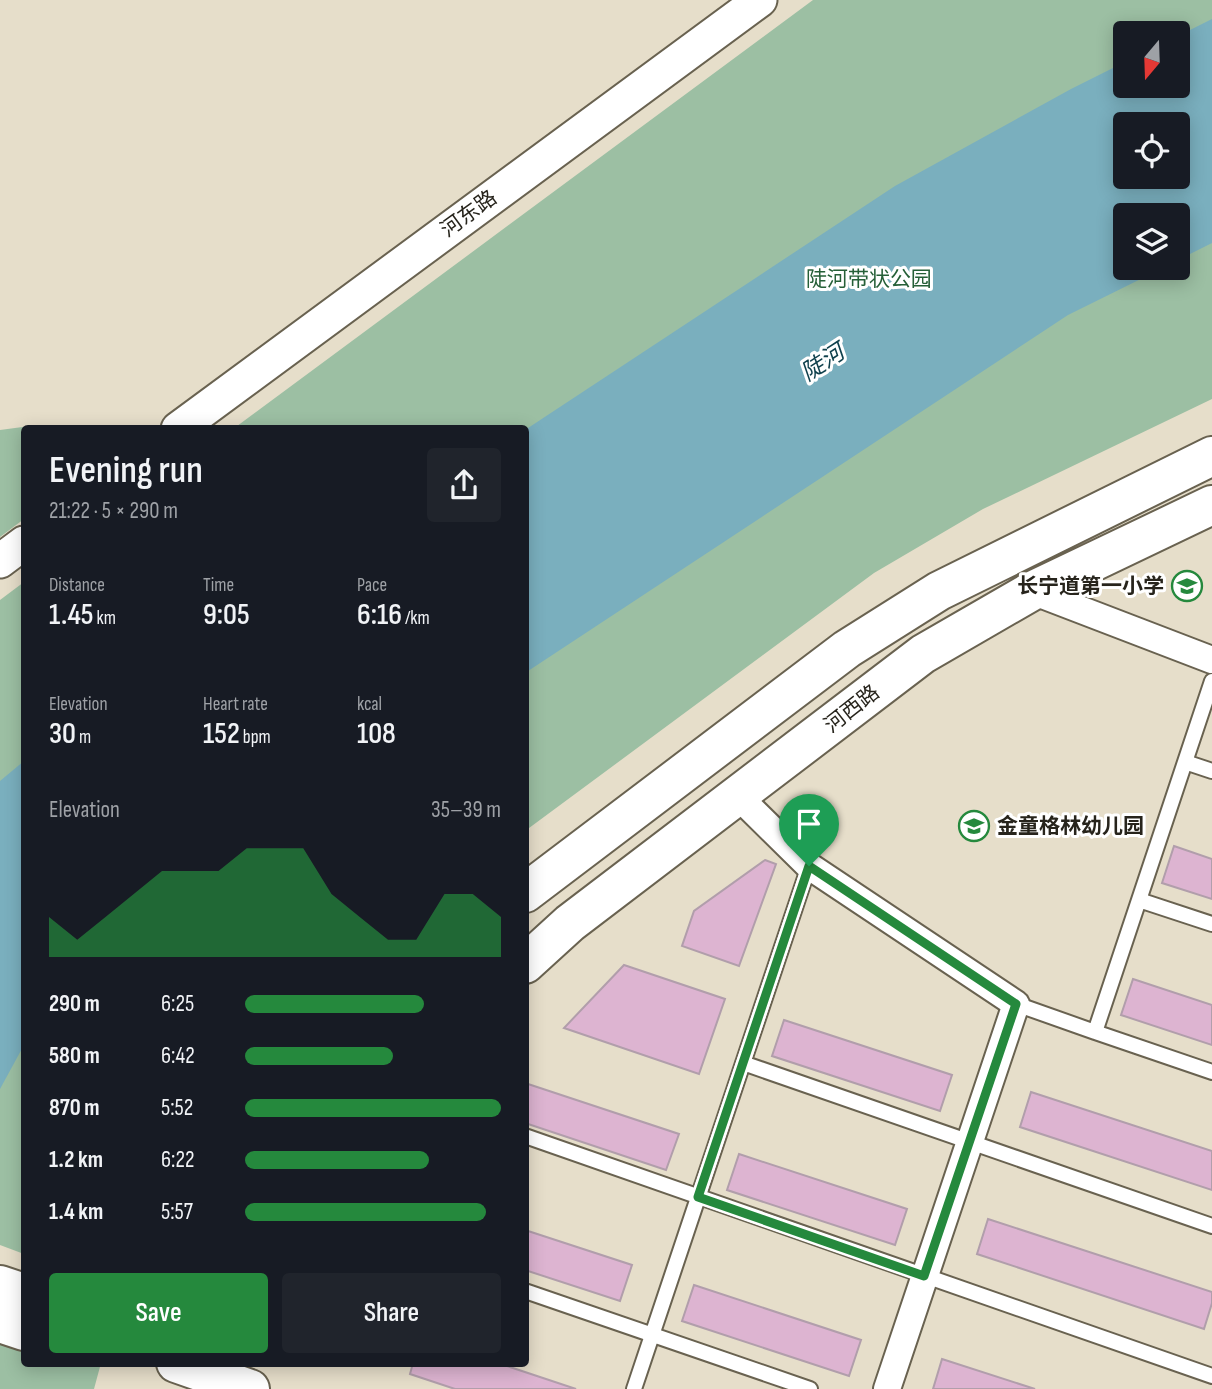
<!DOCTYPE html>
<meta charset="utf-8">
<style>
body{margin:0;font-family:"Sofia Sans Condensed","Noto Sans SC",sans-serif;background:#20242c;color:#f1f3f6;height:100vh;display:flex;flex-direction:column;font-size:26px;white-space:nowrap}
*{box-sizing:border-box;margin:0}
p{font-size:23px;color:#9ea1a6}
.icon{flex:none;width:38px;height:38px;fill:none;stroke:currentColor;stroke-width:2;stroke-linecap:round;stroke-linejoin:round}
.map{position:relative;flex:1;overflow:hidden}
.sheet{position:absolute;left:21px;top:425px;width:508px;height:942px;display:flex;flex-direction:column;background:#171b24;border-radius:7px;box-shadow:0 4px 18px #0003}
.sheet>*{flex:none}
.needle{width:46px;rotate:199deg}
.buttons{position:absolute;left:1113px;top:21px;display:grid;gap:14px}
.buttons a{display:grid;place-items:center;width:77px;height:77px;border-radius:7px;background:#171b24;box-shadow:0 4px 18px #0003;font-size:35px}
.pin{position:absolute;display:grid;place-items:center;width:60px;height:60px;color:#fff;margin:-72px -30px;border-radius:50% 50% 50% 0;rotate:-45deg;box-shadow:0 0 7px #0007}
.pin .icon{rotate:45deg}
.round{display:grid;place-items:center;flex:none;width:74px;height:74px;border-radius:7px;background:#20242c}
.summary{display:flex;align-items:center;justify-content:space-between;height:119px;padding:0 28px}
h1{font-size:38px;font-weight:600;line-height:52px}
.metrics{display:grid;grid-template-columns:repeat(3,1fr);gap:10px;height:119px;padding:7px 28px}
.metrics div{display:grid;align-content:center}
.metrics b{font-size:30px;font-weight:600}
.metrics small{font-size:19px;font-weight:400}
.metrics p{font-size:19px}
.chart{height:196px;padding:14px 28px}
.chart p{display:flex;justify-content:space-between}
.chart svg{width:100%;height:126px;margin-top:7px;fill:#25893d;opacity:.7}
.primary-button{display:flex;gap:14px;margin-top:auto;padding:14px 28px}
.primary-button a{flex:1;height:80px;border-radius:7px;background:#25893d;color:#fff;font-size:28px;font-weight:600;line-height:80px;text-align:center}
.primary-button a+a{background:#20242c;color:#f1f3f6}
ul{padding:0 28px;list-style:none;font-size:23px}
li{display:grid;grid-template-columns:112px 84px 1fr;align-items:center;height:52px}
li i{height:18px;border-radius:9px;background:#25893d}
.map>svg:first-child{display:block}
</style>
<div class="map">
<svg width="1212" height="1389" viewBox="0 0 1212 1389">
<rect width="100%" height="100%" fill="#e6deca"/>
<path fill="#9cbfa3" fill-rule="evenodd" d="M813 0H1212V399L983 509 874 573 525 831V429H233ZM1125 33H1178V86H1125ZM1125 124H1178V177H1125ZM1125 215H1178V268H1125Z
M30 426 32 429H24V519L0 537V430Z
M24 582V1254L0 1245V600Z
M0 1317 24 1325V1363H101L94 1389H0Z"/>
<path fill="#7aafbe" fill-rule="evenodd" d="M1212 19V243L1178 260V215H1125V268H1163L1068 315 525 673V430L895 186 1071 89 1125 62V86H1178V36ZM1125 124H1178V177H1125Z
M24 761V1045L0 1089V781Z"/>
<path fill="#ddb4d1" stroke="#b19eab" stroke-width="2" d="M1174 846 1212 859V899L1162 883Z
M765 860 776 864 739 966 682 946 694 911Z
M624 965 725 999 699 1074 564 1028Z
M1133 979 1212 1005V1045L1121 1015Z
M784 1020 952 1075 940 1111 772 1056Z
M525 1083 679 1134 666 1170 525 1123Z
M1031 1092 1212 1151V1190L1020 1127Z
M739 1154 907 1209 895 1245 727 1190Z
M988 1219 1212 1292V1303L1204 1329 977 1254Z
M525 1230 632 1265 620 1301 525 1270Z
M694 1285 861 1340 849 1376 682 1321Z
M942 1359 1035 1389H933Z
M413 1363H498L576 1389H455L410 1374Z"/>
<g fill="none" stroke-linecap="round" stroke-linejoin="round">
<g stroke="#696250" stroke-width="18">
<path id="service" d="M1185 762 1212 771
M1139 900 1212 924
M1016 1004 1095 1032 1212 681
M1095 1032 1212 1072
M743 1063 1212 1226
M525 1136 1212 1376
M525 1291 810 1389
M634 1389 809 866"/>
</g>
<g stroke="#696250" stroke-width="30">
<path id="minor" d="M1032 591 1212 660
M739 797 809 866 1016 1004 887 1389"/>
</g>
<g stroke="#696250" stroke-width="37">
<path id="tertiary" d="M178 429 760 0
M0 561 24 543"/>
</g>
<g stroke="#696250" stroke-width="42">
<path id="secondary" d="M525 893 847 649 939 591 1212 456
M525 964 570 923 923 654 1032 591 1212 505
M0 1285 24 1293
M0 1323 24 1331
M176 1363 250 1389"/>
</g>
<use href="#service" stroke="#fff" stroke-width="14"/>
<use href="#minor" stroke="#fff" stroke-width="26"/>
<use href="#tertiary" stroke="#fff" stroke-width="33"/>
<use href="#secondary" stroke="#fff" stroke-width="38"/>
</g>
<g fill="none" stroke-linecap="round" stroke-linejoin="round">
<g stroke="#fff" stroke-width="14">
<path id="route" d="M809 866 1016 1004 924 1276 698 1197Z"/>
</g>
<use href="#route" stroke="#25893d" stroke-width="9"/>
</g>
<defs>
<g id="school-ring" transform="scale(1.575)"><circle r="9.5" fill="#fff" stroke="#25893d" stroke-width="1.5"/><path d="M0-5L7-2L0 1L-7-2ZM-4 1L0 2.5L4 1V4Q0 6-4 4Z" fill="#25893d"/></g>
</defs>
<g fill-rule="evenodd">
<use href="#school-ring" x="1187" y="586"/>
<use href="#school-ring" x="974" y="826"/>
</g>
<g text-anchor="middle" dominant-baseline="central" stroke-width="6" stroke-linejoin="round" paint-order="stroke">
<g font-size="21" fill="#27241c" stroke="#fff">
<text transform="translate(469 214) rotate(-36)">河东路</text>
<text transform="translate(852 709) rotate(-38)">河西路</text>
</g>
<g font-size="21" fill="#266038" stroke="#fff">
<text x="869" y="279">陡河带状公园</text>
</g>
<g font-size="21" font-weight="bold" fill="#27241c" stroke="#fff" text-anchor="end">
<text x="1164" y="586">长宁道第一小学</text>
<text x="997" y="826" text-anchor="start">金童格林幼儿园</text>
</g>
<g font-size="23" font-style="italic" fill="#10414d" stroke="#fff">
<text transform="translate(823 363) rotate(-33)">陡河</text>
</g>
</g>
</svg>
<div class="buttons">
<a><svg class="needle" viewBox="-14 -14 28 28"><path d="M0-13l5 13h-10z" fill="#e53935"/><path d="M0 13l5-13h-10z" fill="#9ea1a6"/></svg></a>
<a><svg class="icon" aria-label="locate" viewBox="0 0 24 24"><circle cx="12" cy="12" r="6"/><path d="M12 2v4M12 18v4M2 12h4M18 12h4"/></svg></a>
<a><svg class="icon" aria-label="layers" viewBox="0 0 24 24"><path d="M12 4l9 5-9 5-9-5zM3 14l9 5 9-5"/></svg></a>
</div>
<div class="pin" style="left:809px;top:866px;background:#1e9e55"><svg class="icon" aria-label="arrive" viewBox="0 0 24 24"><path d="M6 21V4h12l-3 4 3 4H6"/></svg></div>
<section class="sheet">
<div class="summary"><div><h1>Evening run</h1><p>21:22 · 5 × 290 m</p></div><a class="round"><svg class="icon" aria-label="share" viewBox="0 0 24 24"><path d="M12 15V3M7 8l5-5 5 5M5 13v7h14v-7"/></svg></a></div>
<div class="metrics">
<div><p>Distance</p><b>1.45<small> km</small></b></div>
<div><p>Time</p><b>9:05</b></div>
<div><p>Pace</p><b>6:16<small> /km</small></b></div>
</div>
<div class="metrics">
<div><p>Elevation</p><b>30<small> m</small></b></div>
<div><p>Heart rate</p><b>152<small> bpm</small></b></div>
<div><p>kcal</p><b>108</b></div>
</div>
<div class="chart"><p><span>Elevation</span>35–39 m</p>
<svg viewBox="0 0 160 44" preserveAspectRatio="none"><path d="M0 44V30L10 38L20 30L30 22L40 14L50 14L60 14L70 6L80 6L90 6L100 22L110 30L120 38L130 38L140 22L150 22L160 30V44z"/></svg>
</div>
<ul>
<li><b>290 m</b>6:25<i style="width:70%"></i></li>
<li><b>580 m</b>6:42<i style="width:58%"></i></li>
<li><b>870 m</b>5:52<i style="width:100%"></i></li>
<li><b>1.2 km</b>6:22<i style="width:72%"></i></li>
<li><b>1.4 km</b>5:57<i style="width:94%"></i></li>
</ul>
<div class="primary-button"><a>Save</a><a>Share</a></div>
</section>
</div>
